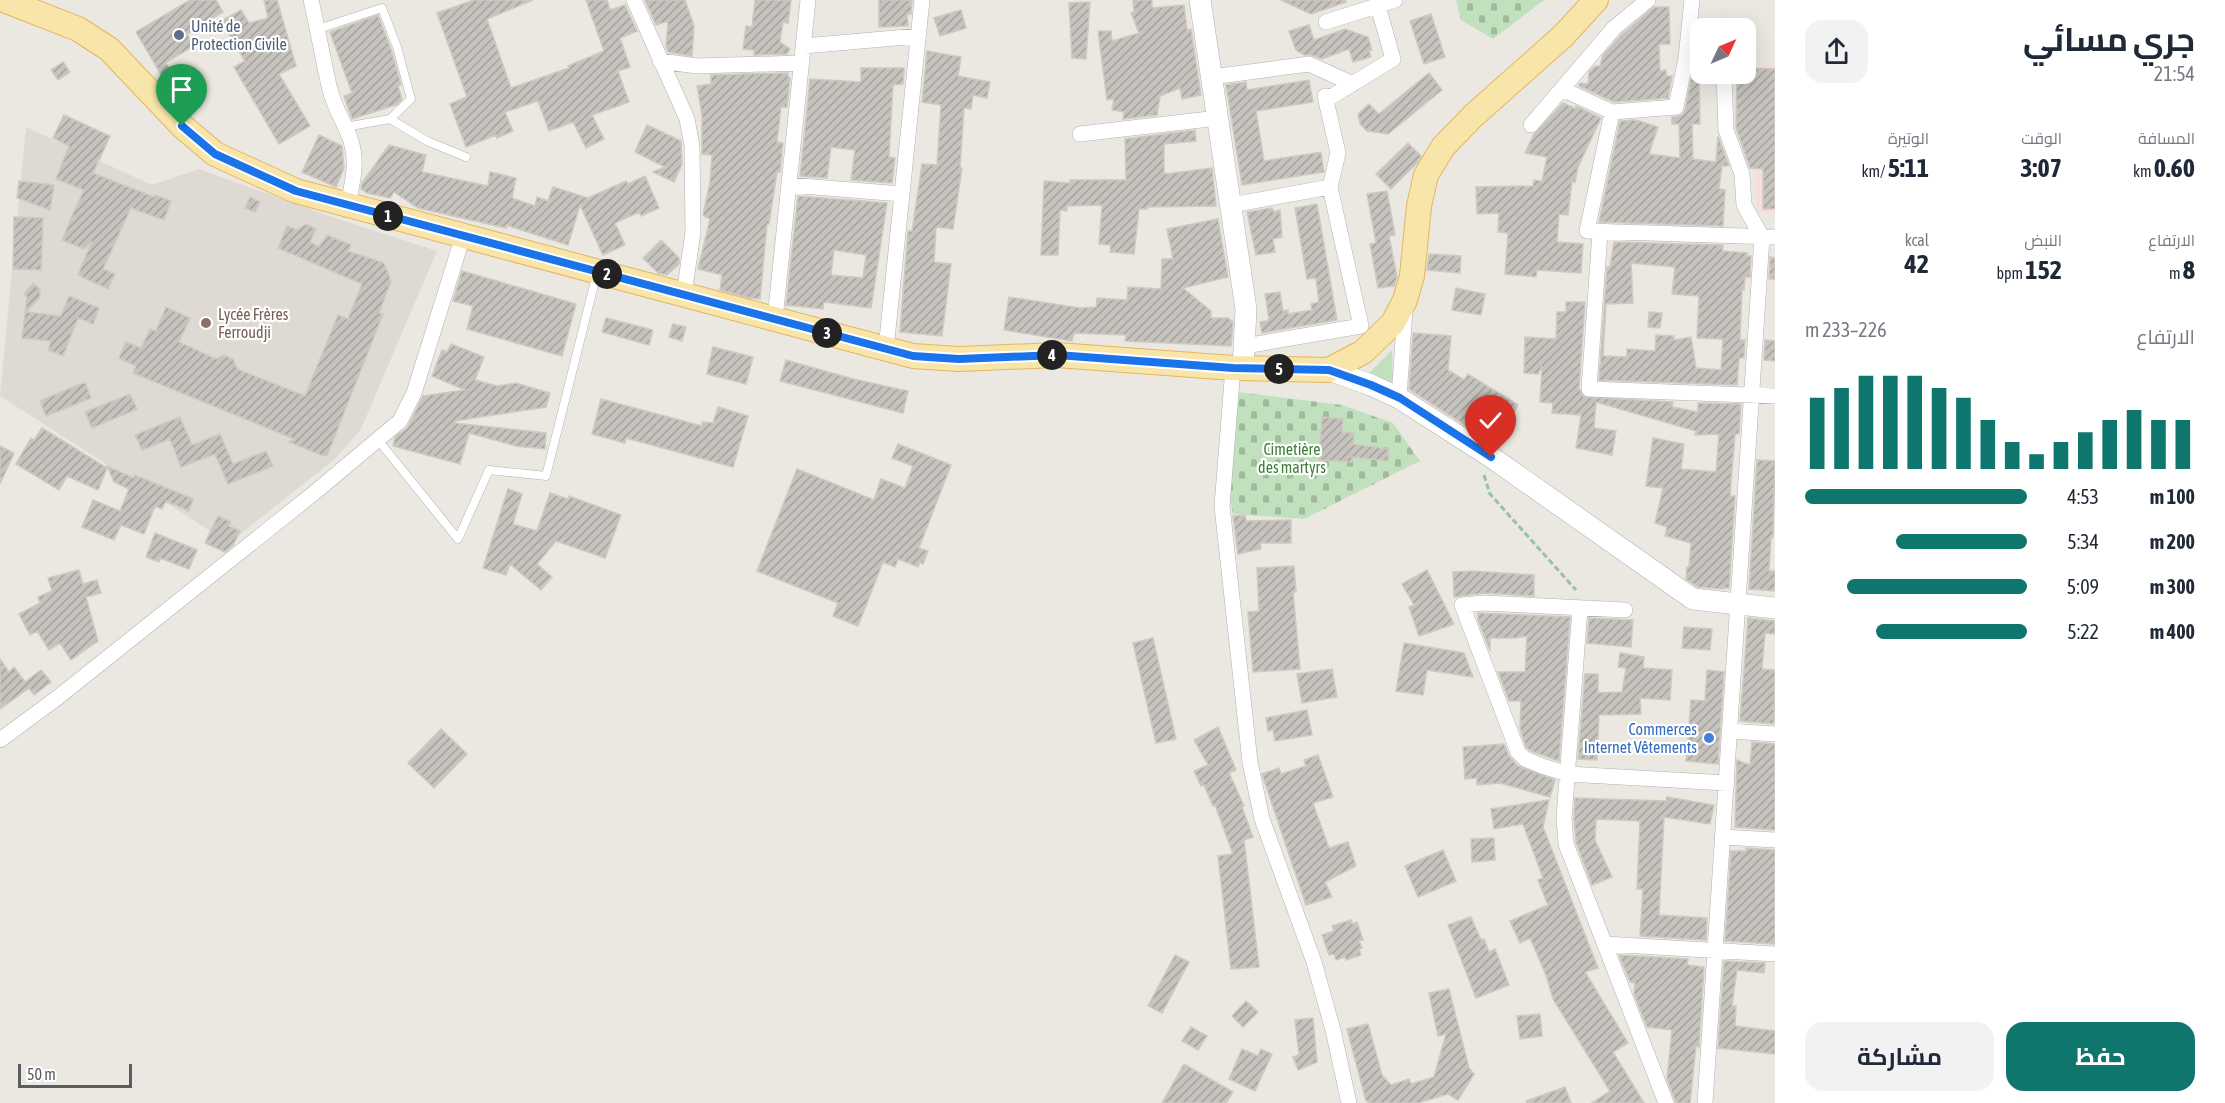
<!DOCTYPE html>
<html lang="ar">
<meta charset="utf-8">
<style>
body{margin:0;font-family:"Asap Condensed",Cairo,sans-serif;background:#f2f2f3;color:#1f2937;direction:rtl;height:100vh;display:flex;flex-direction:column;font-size:22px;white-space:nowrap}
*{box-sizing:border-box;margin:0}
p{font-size:20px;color:#747a83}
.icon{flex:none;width:33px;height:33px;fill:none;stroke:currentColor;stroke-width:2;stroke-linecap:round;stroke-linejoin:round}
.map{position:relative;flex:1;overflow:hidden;direction:ltr}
.details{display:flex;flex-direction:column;background:#fff;width:450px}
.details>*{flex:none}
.needle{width:39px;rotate:46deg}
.tools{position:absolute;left:1690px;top:18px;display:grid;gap:12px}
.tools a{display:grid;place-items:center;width:66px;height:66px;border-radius:12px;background:#fff;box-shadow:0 6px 24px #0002;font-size:30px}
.scale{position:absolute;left:18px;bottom:15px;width:114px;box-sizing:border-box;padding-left:6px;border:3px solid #595d60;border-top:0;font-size:16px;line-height:21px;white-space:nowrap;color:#595d60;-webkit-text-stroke:4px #fff;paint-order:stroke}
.pin{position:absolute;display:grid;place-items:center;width:51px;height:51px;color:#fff;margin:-62px -26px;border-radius:50% 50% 50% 0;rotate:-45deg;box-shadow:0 0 6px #0007}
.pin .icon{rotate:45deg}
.km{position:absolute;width:30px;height:30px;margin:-15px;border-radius:50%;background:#222;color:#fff;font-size:16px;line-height:30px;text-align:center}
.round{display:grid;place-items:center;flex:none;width:63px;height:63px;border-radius:18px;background:#f2f2f3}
.headline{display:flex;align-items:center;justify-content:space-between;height:102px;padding:0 30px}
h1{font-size:33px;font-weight:700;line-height:45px}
.figures{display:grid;grid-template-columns:repeat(3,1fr);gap:9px;height:102px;padding:6px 30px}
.figures div{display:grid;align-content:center}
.figures b{font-size:26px;font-weight:700}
.figures small{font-size:16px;font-weight:400}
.figures p{font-size:16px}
.chart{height:168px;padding:12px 30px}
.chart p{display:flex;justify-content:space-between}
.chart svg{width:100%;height:108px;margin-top:6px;stroke:#0f766e;stroke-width:6}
.primary-button{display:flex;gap:12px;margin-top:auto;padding:12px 30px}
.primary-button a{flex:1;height:69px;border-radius:18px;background:#0f766e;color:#fff;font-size:24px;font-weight:700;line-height:69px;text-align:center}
.primary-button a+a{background:#f2f2f3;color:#1f2937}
ul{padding:0 30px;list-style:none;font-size:20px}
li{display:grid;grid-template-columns:96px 72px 1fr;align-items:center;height:45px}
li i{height:15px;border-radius:8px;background:#0f766e}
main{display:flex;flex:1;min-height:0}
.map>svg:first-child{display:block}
</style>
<main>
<section class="details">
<div class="headline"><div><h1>جري مسائي</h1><p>21:54</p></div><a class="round"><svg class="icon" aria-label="share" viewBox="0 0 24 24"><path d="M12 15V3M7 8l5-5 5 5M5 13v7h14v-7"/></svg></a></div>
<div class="figures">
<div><p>المسافة</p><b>0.60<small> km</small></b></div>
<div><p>الوقت</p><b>3:07</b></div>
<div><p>الوتيرة</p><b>5:11<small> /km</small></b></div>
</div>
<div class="figures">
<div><p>الارتفاع</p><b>8<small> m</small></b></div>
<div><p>النبض</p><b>152<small> bpm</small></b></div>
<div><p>kcal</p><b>42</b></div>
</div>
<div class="chart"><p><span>الارتفاع</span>226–233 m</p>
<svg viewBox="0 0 160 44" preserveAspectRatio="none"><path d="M5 44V15M15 44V11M25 44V6M35 44V6M45 44V6M55 44V11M65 44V15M75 44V24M85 44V33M95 44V38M105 44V33M115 44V29M125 44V24M135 44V20M145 44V24M155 44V24"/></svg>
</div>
<ul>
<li><b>100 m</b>4:53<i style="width:100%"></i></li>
<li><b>200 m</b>5:34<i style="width:59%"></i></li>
<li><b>300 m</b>5:09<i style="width:81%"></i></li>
<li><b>400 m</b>5:22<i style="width:68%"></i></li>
</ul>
<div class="primary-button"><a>حفظ</a><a>مشاركة</a></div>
</section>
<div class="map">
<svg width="1775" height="1103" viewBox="0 0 1775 1103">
<defs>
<pattern id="cemetery-stones" width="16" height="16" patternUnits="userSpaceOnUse" patternTransform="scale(1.5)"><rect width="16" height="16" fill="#c1e1be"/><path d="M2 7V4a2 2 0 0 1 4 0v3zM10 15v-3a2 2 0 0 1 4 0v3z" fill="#a0ba9e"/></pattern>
<pattern id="building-hatch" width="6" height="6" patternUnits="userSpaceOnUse" patternTransform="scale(1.5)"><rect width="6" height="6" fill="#c6c3be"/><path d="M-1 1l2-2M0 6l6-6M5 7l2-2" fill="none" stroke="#a4a29e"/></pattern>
</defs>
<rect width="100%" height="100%" fill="#ebe8e1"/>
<path fill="#ded9d2" d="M26 127 152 185 199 169 326 215 437 251 361 429 335 459 229 543 0 396Z"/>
<path fill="#f8dddc" d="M1763 64 1775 65V214L1757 213 1756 165 1760 130Z"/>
<path fill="#c1e1be" d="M1392 350 1393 383 1369 373Z"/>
<path fill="url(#cemetery-stones)" d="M1456 0H1544L1493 39 1461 20Z
M1238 392 1342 405 1393 423 1420 461 1304 519 1233 514 1230 499Z"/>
<path fill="url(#building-hatch)" stroke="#cfc9c0" stroke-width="1.5" fill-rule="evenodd" d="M190 0H216L223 12 187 34 194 46 165 63 181 78 174 87 163 78 136 32Z
M264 0H277L296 66 279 74 310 126 279 144 234 67 245 61 221 21 241 10 249 23 268 18Z
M474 0H533L487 19 511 88 569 68 568 66 604 51 586 0H607L610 10 625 5 637 31 620 38 630 67 618 71 629 102 592 115 604 139 586 148 573 122 549 131 538 101 505 112 513 131 497 138 496 135 466 147 450 104 467 97 437 13Z
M645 0H685L694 26 692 56 668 52 666 47 668 21 656 25Z
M755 0H791L788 23 783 22 780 42 790 49 787 54 754 55V50L743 49 746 26 752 27Z
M879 0H912L911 14 907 13 908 26 879 27Z
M1133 0H1152V8L1184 5 1187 30 1191 29 1201 95 1182 99 1180 88 1160 96 1157 115 1123 119 1124 112 1112 110 1114 99 1107 100 1098 31H1111L1112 41 1139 33 1131 13 1134 12Z
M1281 0H1345L1346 2 1311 14Z
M1090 2 1086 59 1072 58 1069 3Z
M1654 7H1669L1670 44H1659L1660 71 1666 70V76H1672L1668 98 1614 102 1579 86 1580 83 1588 84 1589 72 1595 66H1600L1603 55 1621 35Z
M961 10 966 28 940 36 934 18Z
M1431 14 1445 57 1424 64 1410 21Z
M378 15 391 49 401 85 398 86 402 99 398 104 352 119 344 96 352 93 330 32Z
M1309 25 1314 40 1345 29 1368 37 1372 50 1369 51 1371 57 1353 62 1349 49 1322 59 1312 55H1304L1296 50 1289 31Z
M927 51 961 57 958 76 990 82 987 98 973 95 971 109 964 108 960 168H962L953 229 936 227 934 262 951 264 942 336 900 332 908 231H912L922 164 937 165 941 105 922 102Z
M63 62 70 72 58 80 51 70Z
M861 68H904L903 84 893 85 889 157 895 158 892 183 851 180 855 150 831 147 827 178 800 176 810 79 861 82Z
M1746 68 1775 69V209H1763V169L1750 168 1736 128 1737 74H1746Z
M788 73V77L790 78 787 107H781L778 133 777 142 783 143 780 172H777L769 224H767L760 299 750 298 720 290 722 275 698 269 710 219 703 215 710 182 712 155 702 154V115L697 86 711 84V75Z
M1429 73 1442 90 1388 134 1367 131 1360 124 1358 114 1369 104 1379 114Z
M1692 75H1699L1700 124H1692L1693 159 1716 162 1718 136 1729 166H1722L1719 189 1725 190 1723 226 1599 222 1620 121 1636 120 1658 127 1649 154 1680 158 1679 124H1672V117L1682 115 1685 110Z
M196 77 205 89 194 97 185 85Z
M1309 80 1313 102 1256 111 1264 161 1321 152 1324 172 1242 185 1226 85 1246 82 1247 90Z
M1563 103 1576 109V106L1601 118 1578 167 1575 182 1572 181 1568 215 1559 214 1557 242 1583 244 1581 273 1537 270 1536 277 1505 274 1508 233 1498 232 1499 213 1477 214 1476 187 1533 186 1534 180 1542 181 1547 157 1525 153 1534 134Z
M64 115 110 136 93 173 154 197 155 195 171 201 164 220 131 208 103 269 115 274 108 289 78 275 92 241 84 249 62 240 71 219 75 220 71 218 84 190 56 179 69 146 53 138Z
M647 125 681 141 682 164 674 182 653 172 665 167 635 152Z
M1195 130 1196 141 1164 144V171L1165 174 1212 168 1216 206 1147 207V209H1139L1134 254 1110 252 1111 245 1099 244 1102 205 1067 206V211L1060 210 1058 255H1041L1044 181 1070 183V180H1126L1125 139Z
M319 135 342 146 344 168 336 187 302 172Z
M1408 143 1421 156 1416 164 1391 189 1376 174Z
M389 145 426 155 422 172 488 186 490 172 516 178 512 198 535 206 537 197 548 201 553 187 588 198 626 181 628 184 645 176 659 208 641 216 639 212 615 223 625 245 603 255 580 205 568 245 506 225V228L418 208 394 192 390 198 367 193 361 189 362 183Z
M19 181 54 185 50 210 17 198Z
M1387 191 1395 235 1389 236 1397 277 1394 286 1378 288 1370 244 1376 243 1367 194Z
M798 196 887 203 871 308 824 302 823 309 786 305ZM834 250 866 255 863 278 831 275Z
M250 197 260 202 255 212 245 208Z
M1317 204 1337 320 1262 333 1260 322 1267 321 1269 319 1265 294 1280 292 1283 311 1288 310V314L1312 310 1311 304 1319 302 1316 278 1307 279 1295 208Z
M1272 208 1274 212 1280 210 1282 237 1273 239 1275 252 1256 255 1247 212Z
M14 217 43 218 41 270 13 269Z
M1218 219 1228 277 1183 288 1211 311V318H1228L1233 322 1231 346 1125 341 1126 335 1074 333 1072 341 1004 330 1009 297 1080 308 1096 307 1097 298 1127 300 1128 287 1161 289 1162 259H1173L1167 229Z
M306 224 316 229 310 242 319 247 327 235 351 245 348 251 384 263 391 281 379 313 383 314 327 456 321 455 289 442 294 439 133 373 136 366 119 358 126 342 141 348 150 329 156 331 166 307 190 318 179 342 216 359 224 355 233 359 237 369 305 396 338 315 348 319 362 284 278 248 287 226 297 230Z
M661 240 679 258V264L667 275 658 273 643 258Z
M1614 242 1723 245 1722 251 1747 253V256H1751L1750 277H1745L1744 290H1742L1740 340H1745L1744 358H1739L1737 385 1599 380 1607 267H1610ZM1631 263 1675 267 1672 294 1699 296 1697 338 1723 339 1721 370 1696 368 1691 337 1674 340V336L1656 335 1655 351 1627 349V357L1603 356 1606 304 1633 303Z
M1429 254 1461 256 1460 273 1427 270Z
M1770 257 1775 258V279H1769Z
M462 271 576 304 562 356 467 329 473 306 453 301Z
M33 283 40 289V297L26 312 61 316 69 296 99 308 93 324 78 318 63 356 48 350 51 341 22 338 27 297 24 294Z
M1456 288 1485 294 1481 315 1452 310Z
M1566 302H1585L1579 388 1584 397 1673 402 1672 407 1698 412V403L1741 404 1739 434H1735L1730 496H1735L1729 588H1723V589L1698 587 1686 579 1687 567H1689L1691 543 1665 536 1667 527 1655 523 1663 488 1646 486 1653 438 1684 444 1681 469 1716 472 1719 434 1695 435 1696 431 1596 402 1594 428 1616 431 1612 455 1576 448 1581 415 1552 413 1553 403 1540 402 1542 366 1538 374 1524 373 1525 337 1556 339 1557 312H1566Z
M1649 312 1662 313 1660 328 1648 327Z
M606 318 653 330 649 345 602 332Z
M673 324 686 327 682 341 669 337Z
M1413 333 1451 336 1448 370 1464 380 1468 374 1518 405 1494 444 1409 389Z
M1765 340 1775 341V361L1764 360Z
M451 344 484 357 475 380 497 386 516 383 550 393 546 407 455 421V423L546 433 545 449 516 446 469 433 460 464 393 446 395 437 407 428 423 396 465 390 432 376 442 350 447 352Z
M713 347 753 357 746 384 707 374Z
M786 360 853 379 908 391 903 413 780 381Z
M85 382 91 398 46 416 40 401Z
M130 394 137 409 92 428 85 412Z
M601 399 702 426V422L713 423 718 407 748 416 733 467 626 438 625 443 592 434Z
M180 417 192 445 220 434 233 464 266 451 273 466 228 484 215 454 181 467 170 439 142 450 135 435Z
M1322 417 1343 419 1342 432 1354 433 1353 444 1389 449 1388 461 1352 457V462L1319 460Z
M42 428 107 468 98 490 67 476 59 490 16 464 31 438 34 440Z
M898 444 951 465 919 548 928 551 923 564 920 562 918 567 898 559 895 567 883 562 858 626 833 616 838 603 757 571 797 469 874 500 881 479 905 488 913 466 892 458Z
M0 446 14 453 0 484Z
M1757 460 1775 461 1773 537H1771L1769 571H1775V591L1749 589Z
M107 466 134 478 135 475 193 499 189 511 166 501 162 509 155 506 144 534 121 525 114 540 82 527 93 500 120 511 129 489 114 482Z
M508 489 522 494 513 524 537 531 550 493 568 499 569 496 621 515 605 558 556 541 537 564 552 577 541 590 510 564 506 575 483 568Z
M1245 515 1246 521 1291 520V543H1260L1261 549 1238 554 1233 516Z
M218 516 231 522 229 526 240 531 233 545 225 552 205 543Z
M155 533 197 550 189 569 160 558 159 562 146 557Z
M1294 566 1296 592H1293L1300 669 1253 672 1248 612 1259 611 1257 568Z
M79 570 83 584 97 580 101 593 86 597 98 641 71 660 60 643 49 650 37 631 30 635 19 614 40 603 38 597 52 591 48 578Z
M1427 570 1454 624 1419 636 1409 607 1414 605 1402 584Z
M1471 571 1534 575V596L1484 593 1454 597 1453 572Z
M1478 613 1570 617 1559 761 1531 751 1526 747 1520 729 1521 701H1509L1498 672H1525L1527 636 1515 638H1490V651L1478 620Z
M1589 618 1633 620 1631 647 1587 643Z
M1748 618 1775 621V634L1765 633 1762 669 1775 670 1774 724 1740 721Z
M1684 627 1712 629 1710 650 1682 648Z
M1153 638 1176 739 1156 743 1133 643Z
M1404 643 1464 653 1473 677 1427 670 1423 695 1396 691Z
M1620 653 1644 657 1643 668 1672 670 1670 700 1640 698 1641 714 1599 715 1597 760 1578 759 1585 674H1598V693L1622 692 1626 668 1618 667Z
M0 659 9 672 14 667 25 682 41 670 51 682 34 695 29 688 0 709Z
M1332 669 1337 697 1302 703 1297 674Z
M1707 670 1724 672 1718 764 1686 761 1691 700 1705 701Z
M1307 710 1312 735 1275 741 1273 730 1268 731 1266 718Z
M1218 727 1236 770 1229 773 1244 806 1242 807 1253 837 1244 840 1259 967 1231 969 1218 856 1233 854 1215 805 1213 806 1204 785 1201 786 1194 771 1208 765 1194 740Z
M441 729 467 754 434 788 408 763Z
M1752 742 1775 744V830L1735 827 1737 760 1750 765Z
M1504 744 1509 756 1518 766 1555 780 1550 797 1500 783 1477 785V778L1465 779 1463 747Z
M1318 755 1333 797 1313 803 1329 848 1348 842 1356 866 1325 882 1332 897 1306 905 1262 774 1279 768 1281 774 1306 766 1304 760Z
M1667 797 1714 805 1710 824 1664 817 1659 915 1707 918 1706 940 1640 936 1643 889H1637L1640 821 1596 819 1595 840 1612 877 1592 885 1576 842 1574 818 1575 798 1666 801Z
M1549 800 1543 827 1598 968 1585 972 1628 1043 1613 1052 1644 1103H1592L1610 1091 1553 999 1546 975 1530 938 1520 943 1510 921 1548 905 1538 880 1543 878 1523 824 1494 829 1491 809Z
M1494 838 1495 860 1472 862 1471 839Z
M1746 848 1775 850V944L1725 941 1731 851H1746Z
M1443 850 1456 881 1418 897 1405 866Z
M1471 917 1481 940 1484 939 1489 952 1495 949 1509 985 1476 998 1448 925Z
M1351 920 1353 924 1357 922 1363 940 1359 941 1362 948 1359 949 1361 955 1346 960 1345 957 1336 960 1334 954 1329 955 1322 935 1334 931 1332 926Z
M1175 955 1189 962 1162 1013 1148 1006Z
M1619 955 1688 959 1687 965 1704 967 1699 1047 1696 1046 1690 1103H1676L1667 1079 1672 1030 1647 1027 1634 994 1635 983 1630 982Z
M1724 961 1765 963 1764 973 1737 970 1732 1006H1736L1735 1026 1775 1031V1054L1718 1048Z
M1449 989 1469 1068 1474 1074 1458 1100 1448 1094 1418 1103H1370L1366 1101 1347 1029 1368 1024 1382 1075 1391 1085 1409 1079 1411 1084 1434 1077 1446 1034 1438 1036 1429 993Z
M1246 1001 1258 1012 1243 1027 1232 1016Z
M1540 1014 1542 1036 1520 1039 1517 1016Z
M1313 1018 1317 1062 1298 1070 1293 1057 1299 1055 1295 1020Z
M1191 1027 1207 1036 1198 1050 1182 1041Z
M1242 1049 1258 1056 1261 1049 1272 1054 1255 1091 1229 1079Z
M1184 1064 1233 1092 1226 1103H1162Z
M1565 1087 1571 1103H1527L1526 1101Z"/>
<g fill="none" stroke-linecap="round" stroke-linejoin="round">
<g stroke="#aeb2b5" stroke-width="9">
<path id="lane" d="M318 29 382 8 397 47 411 99 390 119
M345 127 390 119 427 141 466 157
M378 440 458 539 489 470 546 476 597 273"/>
</g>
<g stroke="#aeb2b5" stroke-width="16">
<path id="street" d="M311 0C318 30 323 60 330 90 335 109 345 124 351 141 358 163 352 184 348 205
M634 0 687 119 692 146 693 232 684 295
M1326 22 1395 0
M804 46 918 36
M660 61 697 66 802 63
M1212 77 1309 64 1353 84
M1562 89 1612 112 1676 107 1686 58 1692 0
M1612 112 1587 231 1775 237
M1531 125 1614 28 1648 0
M1080 134 1218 118
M789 185 902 194
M1231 205 1330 187
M1600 232 1589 389 1775 396
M775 319 808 0
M1245 346 1361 326 1330 187 1338 153 1325 96 1331 97 1393 59 1378 6
M886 349 922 0
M1233 368 1222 506 1250 762 1262 819 1314 962 1333 1030 1349 1103
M1399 398 1405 309
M1580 608 1564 818 1566 844 1666 1103
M1625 610 1484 603 1462 605 1518 752 1525 759 1542 766 1568 774 1727 783
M1730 731 1775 734
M0 740 57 698 314 493 400 421 414 393 463 236
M1723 837 1775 840
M1605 944 1775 954
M1705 1103 1762 237 1744 205 1742 174 1726 130 1724 74"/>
</g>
<g stroke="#adb1b5" stroke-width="22">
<path id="secondary" d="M1200 0 1246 309 1243 369
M1329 370 1371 385 1399 398 1491 457 1693 599 1775 608"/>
</g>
<g stroke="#e5b560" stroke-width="26">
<path id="primary" d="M4 0 78 29 109 49 182 126 215 154 296 191 913 356 959 359 1057 355 1233 368 1329 370 1363 352 1393 323 1405 300 1412 276 1419 206 1426 175 1443 147 1473 116 1563 36 1596 0"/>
</g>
<path stroke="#99c2a0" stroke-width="3" stroke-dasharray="6 3" stroke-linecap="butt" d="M1484 475 1490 494 1576 590"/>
<use href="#lane" stroke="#fff" stroke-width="8"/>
<use href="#street" stroke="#fff" stroke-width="15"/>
<use href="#secondary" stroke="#fff" stroke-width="21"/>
<use href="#primary" stroke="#f8e5a9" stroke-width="24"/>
</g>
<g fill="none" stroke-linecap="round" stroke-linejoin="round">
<g stroke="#fff" stroke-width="12">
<path id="route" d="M182 126 215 154 296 191 913 356 959 359 1057 355 1233 368 1329 370 1371 385 1400 398 1491 457"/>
</g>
<use href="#route" stroke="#1a73e8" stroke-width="8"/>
</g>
<circle fill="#5c6f8a" stroke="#fff" stroke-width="2" cx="179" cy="35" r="6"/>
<circle fill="#8d6e63" stroke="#fff" stroke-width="2" cx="206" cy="323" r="6"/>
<circle fill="#3f7fe0" stroke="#fff" stroke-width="2" cx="1709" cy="738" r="6"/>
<g text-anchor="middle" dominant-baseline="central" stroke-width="4.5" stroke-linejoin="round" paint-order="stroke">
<g font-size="16" fill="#4e5e75" stroke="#fff" text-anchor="start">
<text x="191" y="26">Unité de<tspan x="191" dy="18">Protection Civile</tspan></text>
</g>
<g font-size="16" fill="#785e54" stroke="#fff" text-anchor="start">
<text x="218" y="314">Lycée Frères<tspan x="218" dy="18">Ferroudji</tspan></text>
</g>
<g font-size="16" fill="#3d7e3a" stroke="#fff">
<text x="1292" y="449">Cimetière<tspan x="1292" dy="18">des martyrs</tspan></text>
</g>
<g font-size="16" fill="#366cbe" stroke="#fff" text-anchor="end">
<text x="1697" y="729">Commerces<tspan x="1697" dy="18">Internet Vêtements</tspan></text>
</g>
</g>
</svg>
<div class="tools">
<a><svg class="needle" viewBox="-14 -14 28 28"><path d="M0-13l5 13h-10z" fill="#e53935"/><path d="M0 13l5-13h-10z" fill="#747a83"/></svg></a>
</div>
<div class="scale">50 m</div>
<div class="pin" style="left:182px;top:126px;background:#1e9e55"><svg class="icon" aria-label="arrive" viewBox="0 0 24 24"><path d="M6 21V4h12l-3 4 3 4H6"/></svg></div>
<div class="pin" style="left:1491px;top:457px;background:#d93025"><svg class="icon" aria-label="check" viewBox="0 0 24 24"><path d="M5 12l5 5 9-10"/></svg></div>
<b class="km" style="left:388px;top:216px">1</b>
<b class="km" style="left:607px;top:274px">2</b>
<b class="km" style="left:827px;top:333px">3</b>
<b class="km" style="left:1052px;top:355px">4</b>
<b class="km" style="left:1279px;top:369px">5</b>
</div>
</main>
